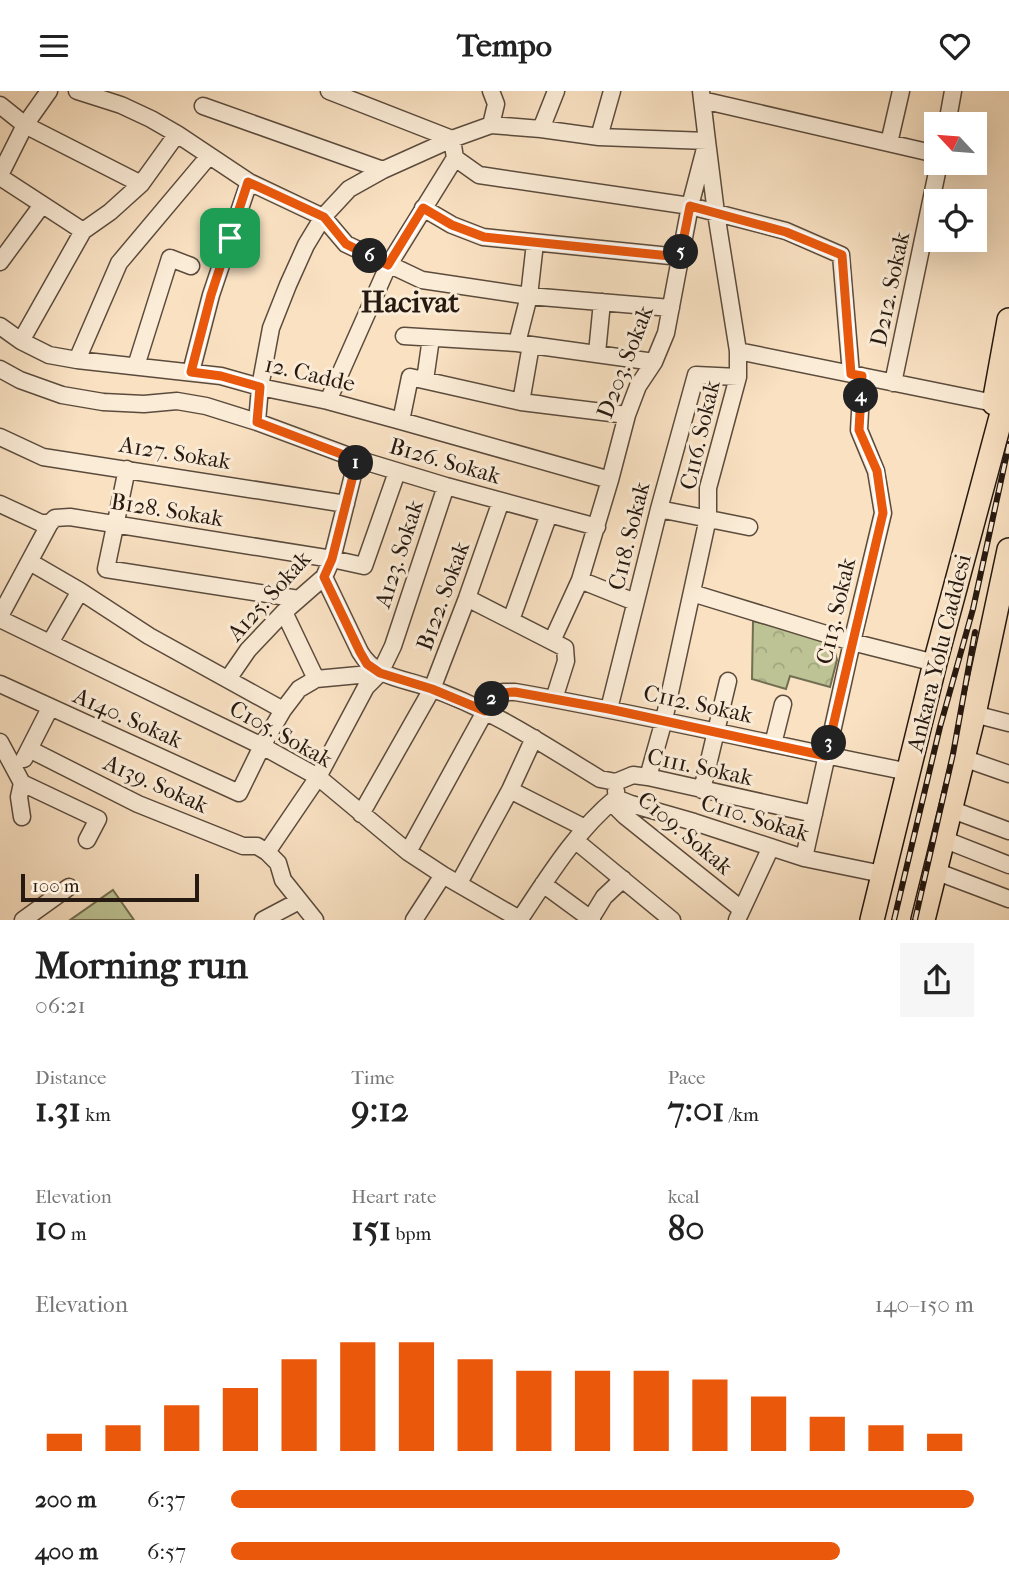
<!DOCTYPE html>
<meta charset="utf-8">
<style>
body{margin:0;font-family:"IM FELL French Canon",serif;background:#f6f6f6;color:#222;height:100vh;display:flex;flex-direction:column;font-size:26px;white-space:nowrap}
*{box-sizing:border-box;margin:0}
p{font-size:23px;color:#767676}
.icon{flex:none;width:38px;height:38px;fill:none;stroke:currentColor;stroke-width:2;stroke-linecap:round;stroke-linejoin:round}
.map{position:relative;height:829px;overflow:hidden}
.panel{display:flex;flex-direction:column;background:#fff;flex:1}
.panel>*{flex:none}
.needle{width:46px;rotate:296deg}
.tools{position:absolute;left:924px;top:21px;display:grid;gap:14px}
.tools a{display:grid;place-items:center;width:63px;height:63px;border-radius:0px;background:#fff;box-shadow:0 7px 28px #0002;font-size:35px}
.scale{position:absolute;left:21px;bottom:18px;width:178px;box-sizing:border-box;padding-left:7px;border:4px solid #261911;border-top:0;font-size:19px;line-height:24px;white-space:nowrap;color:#261911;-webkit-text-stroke:5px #fbecd7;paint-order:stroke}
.pin{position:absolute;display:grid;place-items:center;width:60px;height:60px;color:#fff;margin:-30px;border-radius:14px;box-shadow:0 4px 10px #0006}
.km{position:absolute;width:35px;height:35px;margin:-18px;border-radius:50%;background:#222;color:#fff;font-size:19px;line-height:35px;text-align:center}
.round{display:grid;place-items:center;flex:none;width:74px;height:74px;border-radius:0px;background:#f6f6f6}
.head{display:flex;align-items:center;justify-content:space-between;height:119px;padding:0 35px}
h1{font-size:38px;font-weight:700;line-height:52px}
.stats{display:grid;grid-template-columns:repeat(3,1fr);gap:10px;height:119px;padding:7px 35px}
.stats div{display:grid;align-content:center}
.stats b{font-size:35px;font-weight:700}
.stats small{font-size:19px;font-weight:400}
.stats p{font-size:19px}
.chart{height:196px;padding:14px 35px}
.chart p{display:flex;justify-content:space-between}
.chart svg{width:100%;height:126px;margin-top:7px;stroke:#ea580c;stroke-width:6}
ul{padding:0 35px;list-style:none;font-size:23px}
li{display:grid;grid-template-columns:112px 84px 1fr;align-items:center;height:52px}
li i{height:18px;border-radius:9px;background:#ea580c}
header{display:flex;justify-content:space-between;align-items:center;height:91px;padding:0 35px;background:#fff;font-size:32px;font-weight:700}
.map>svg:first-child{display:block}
</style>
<header><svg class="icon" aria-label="menu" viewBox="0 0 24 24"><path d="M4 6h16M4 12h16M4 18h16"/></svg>Tempo<svg class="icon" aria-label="heart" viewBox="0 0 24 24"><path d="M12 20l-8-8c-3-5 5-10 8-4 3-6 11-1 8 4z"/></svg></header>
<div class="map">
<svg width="1009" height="829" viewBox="0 0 1009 829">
<defs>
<pattern id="forest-crowns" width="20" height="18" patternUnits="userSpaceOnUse" patternTransform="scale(1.75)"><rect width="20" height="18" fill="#bdc394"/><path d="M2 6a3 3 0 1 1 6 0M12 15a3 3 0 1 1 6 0" fill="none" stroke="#a2a77f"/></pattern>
</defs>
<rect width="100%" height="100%" fill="#f9e1c2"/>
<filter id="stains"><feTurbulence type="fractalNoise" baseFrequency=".00286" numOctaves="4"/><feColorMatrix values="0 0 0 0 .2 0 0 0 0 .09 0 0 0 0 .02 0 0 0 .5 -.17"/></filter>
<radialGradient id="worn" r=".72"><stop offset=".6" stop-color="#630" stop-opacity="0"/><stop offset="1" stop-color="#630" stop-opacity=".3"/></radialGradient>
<path fill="url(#forest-crowns)" stroke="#726e52" stroke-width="2" d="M753 530 823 548 834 558 837 569 830 596 790 585 786 598 752 588Z"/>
<path fill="#bdc394" stroke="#726e52" stroke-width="2" d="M113 799 134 829H70Z"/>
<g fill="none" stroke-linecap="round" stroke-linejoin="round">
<g stroke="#5b4b3d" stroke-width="19">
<path id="minor" d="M77 0 121 14 151 28 177 43 249 91 323 126 346 153 422 189 529 205 671 217
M491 0 496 13 491 34
M702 9 936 63
M0 14 25 34 141 93
M203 15 383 79
M947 33 953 0
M541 38 556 0
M599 46 612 0
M889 52 901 0
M455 67 479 84 690 115 786 140 841 164 851 283
M0 84 25 34 49 0
M0 86 83 140
M423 117 452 134 483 146 680 166
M0 171 42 114
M0 235 21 250 49 264 77 269 221 285 260 296 328 310 401 330 610 389
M404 245 517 252 654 271
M21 250 83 140 110 121 141 93 177 43
M517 252 529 205 535 152
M738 260 994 312
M597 262 602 211
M77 269 119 172 209 65
M136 275 170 167 191 175
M0 278 20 289 62 304 103 311 144 313 177 310 206 315 257 331 357 368 446 395 597 436
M191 281 211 204 249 91
M425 289 431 247
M893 292 939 72
M328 310 388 175 455 67 452 48 329 0
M521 311 531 254
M401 330 410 286 521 311 627 324
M257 331 260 296 271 237 288 194 306 154 323 126 349 98 383 79 452 48 491 34 541 38 599 46 707 50 716 122 738 260V286L708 397V427L664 629 648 686
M0 346 43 366 346 413
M127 378 106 478 299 508
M0 413 41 432H50L55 427 70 426 332 468 364 475 397 381
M659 418 749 436
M30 471 80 500 149 545 283 619
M324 486 360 561C374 585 399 587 424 595 488 616 543 653 600 688L616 691 633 684 648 686 814 723
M580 489 635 511
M692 502 852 551 935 572
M467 507 565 557 566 570 554 608
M284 521 316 588
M0 525 50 432
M0 528 262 655 318 686 408 761 443 784 521 829
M511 529 549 423
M552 550 580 489 610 389 627 324 638 295 654 271 666 242 690 115 707 50 701 0
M50 552 80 500
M228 588 248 559 284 521 324 486 332 468 357 368
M0 593 239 702 262 655 283 619 299 598 316 588 380 582
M609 618 659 418 696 284 738 286
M974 623 1009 632
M0 651 22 692 19 706 22 726
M773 653 783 613
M29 658 138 713 243 755H257L267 761 278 772 283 789 315 829
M963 667 1009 683
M24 668 50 617
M22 692 98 728 87 749
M510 699 585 737
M702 699 728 590
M616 700 618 718 625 725 741 818
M950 718 1009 740
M361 723 432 598 467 507 501 410
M943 748 1009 774
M576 750 672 829
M267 761 318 686 366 596 380 582 393 555 446 395
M408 761 493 606 503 601H515C647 624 777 655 909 681
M804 767 852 551 883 422 876 380 859 339 862 285
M935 780 1009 808
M459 792 510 699 534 647
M543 793 592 829
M520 828C548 786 576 740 616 707L631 713 694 731 804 767 882 783
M23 829 69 796
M263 829 299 810
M414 829 443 784
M590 829 604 806 623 788
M737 829 771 756"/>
</g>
<g stroke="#261911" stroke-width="26">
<path id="highway" d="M994 312 1009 229
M872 829 935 572 1009 296
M923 829 974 623 1009 459"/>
</g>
<use href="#minor" stroke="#fbecd7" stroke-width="16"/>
<use href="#highway" stroke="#f9e1c2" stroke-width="23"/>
<g stroke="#261911" stroke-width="6">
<path id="rail" d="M894 829 940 636 973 518 1009 353
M915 829 953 663 975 541"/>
</g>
<use href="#rail" stroke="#fbecd7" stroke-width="3.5" stroke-dasharray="10" stroke-linecap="butt"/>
</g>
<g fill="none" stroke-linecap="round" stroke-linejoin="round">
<g stroke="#fff" stroke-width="14">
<path id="route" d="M248 91 324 126 346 153 388 174 423 117 452 134 484 146 680 166 690 115 786 141 842 164 851 283 862 285 859 339 877 380 883 422 826 665 609 618 515 601C496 601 494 605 485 620L432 598 380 582 367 573 360 561 324 486 332 468 357 369 257 331 260 296 221 285 191 281 211 204Z"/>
</g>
<use href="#route" stroke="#ea580c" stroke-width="9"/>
</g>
<g text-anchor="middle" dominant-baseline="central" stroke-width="6" stroke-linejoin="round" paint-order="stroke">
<g font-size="23" fill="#261911" stroke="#fbecd7">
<text transform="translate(890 198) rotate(-78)">D212. Sokak</text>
<text transform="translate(625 271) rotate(-69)">D203. Sokak</text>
<text transform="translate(310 283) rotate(13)">12. Cadde</text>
<text transform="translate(700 344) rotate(-77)">C116. Sokak</text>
<text transform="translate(175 362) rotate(9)">A127. Sokak</text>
<text transform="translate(445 370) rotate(16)">B126. Sokak</text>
<text transform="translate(167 419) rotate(9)">B128. Sokak</text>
<text transform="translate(629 445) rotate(-76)">C118. Sokak</text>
<text transform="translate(399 463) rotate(-72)">A123. Sokak</text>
<text transform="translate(269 505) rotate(-48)">A125. Sokak</text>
<text transform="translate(443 505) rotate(-70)">B122. Sokak</text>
<text transform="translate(836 520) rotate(-77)">C113. Sokak</text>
<text transform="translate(939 562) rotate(-76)">Ankara Yolu Caddesi</text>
<text transform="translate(698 613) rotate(12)">C112. Sokak</text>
<text transform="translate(128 627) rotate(24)">A140. Sokak</text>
<text transform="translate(281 643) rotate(29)">C105. Sokak</text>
<text transform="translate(700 676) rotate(12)">C111. Sokak</text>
<text transform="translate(156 693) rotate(24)">A139. Sokak</text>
<text transform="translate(755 727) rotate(17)">C110. Sokak</text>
<text transform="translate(685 742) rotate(40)">C109. Sokak</text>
</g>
<g font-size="30" font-weight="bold" fill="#261911" stroke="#fbecd7">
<text x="410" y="211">Hacivat</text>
</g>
</g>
<rect width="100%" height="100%" filter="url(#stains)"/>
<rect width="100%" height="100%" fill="url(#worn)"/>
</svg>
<div class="tools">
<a><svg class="needle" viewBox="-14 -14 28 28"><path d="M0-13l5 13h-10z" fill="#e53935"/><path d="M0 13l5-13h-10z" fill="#767676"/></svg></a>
<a><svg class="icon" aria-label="locate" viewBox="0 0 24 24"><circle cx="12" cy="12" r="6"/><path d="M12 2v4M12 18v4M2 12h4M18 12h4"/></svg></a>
</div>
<div class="scale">100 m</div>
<div class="pin" style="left:230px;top:147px;background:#1e9e55"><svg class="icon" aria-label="arrive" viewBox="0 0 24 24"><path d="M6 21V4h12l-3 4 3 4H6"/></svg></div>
<b class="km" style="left:356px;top:372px">1</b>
<b class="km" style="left:492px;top:608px">2</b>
<b class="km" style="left:829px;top:652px">3</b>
<b class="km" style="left:861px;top:305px">4</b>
<b class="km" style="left:681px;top:161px">5</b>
<b class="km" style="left:370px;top:165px">6</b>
</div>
<section class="panel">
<div class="head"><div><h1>Morning run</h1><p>06:21</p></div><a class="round"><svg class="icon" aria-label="share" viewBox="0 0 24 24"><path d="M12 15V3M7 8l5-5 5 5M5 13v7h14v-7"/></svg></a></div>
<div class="stats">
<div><p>Distance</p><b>1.31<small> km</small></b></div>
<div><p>Time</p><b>9:12</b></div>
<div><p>Pace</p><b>7:01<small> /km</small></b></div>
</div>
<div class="stats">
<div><p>Elevation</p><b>10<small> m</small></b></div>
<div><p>Heart rate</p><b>151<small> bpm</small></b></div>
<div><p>kcal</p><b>80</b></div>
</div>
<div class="chart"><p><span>Elevation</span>140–150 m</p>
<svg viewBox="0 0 160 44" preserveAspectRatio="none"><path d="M5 44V38M15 44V35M25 44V28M35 44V22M45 44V12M55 44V6M65 44V6M75 44V12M85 44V16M95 44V16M105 44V16M115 44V19M125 44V25M135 44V32M145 44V35M155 44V38"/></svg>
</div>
<ul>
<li><b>200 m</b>6:37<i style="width:100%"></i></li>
<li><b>400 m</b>6:57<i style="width:82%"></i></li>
</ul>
</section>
